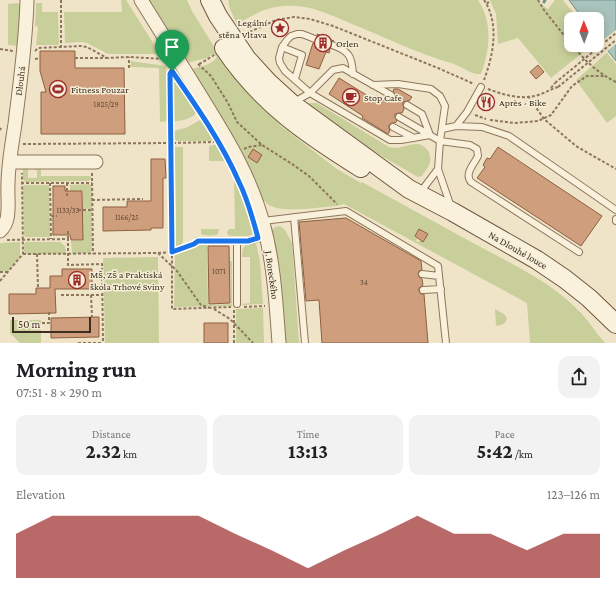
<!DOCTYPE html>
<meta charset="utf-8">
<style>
body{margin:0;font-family:"Crimson Pro",serif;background:#f2f2f2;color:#202124;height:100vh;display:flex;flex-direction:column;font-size:15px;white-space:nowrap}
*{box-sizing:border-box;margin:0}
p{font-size:13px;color:#757577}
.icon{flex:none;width:22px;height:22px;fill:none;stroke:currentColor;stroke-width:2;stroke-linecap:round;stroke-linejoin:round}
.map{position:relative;height:343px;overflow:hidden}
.sheet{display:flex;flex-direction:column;background:#fff;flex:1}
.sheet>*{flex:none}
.needle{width:26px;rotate:359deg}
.fabs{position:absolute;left:564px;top:12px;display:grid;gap:8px}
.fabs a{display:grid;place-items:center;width:40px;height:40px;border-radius:8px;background:#fff;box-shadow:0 2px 10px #0003;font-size:20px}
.scale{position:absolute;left:12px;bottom:10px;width:79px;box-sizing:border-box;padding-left:4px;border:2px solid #3d2e20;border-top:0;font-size:11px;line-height:14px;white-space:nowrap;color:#3d2e20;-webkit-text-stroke:3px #f7eed8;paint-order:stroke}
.pin{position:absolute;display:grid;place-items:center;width:34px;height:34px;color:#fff;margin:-41px -17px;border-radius:50% 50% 50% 0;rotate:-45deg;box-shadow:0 0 4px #0007}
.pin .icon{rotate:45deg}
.round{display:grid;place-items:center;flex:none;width:42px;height:42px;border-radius:12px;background:#f2f2f2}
.summary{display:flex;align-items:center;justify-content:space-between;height:68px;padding:0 16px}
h1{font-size:22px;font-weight:700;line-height:30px}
.stats{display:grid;grid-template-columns:repeat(3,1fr);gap:6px;height:68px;padding:4px 16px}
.stats div{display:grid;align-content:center;border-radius:10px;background:#f2f2f2;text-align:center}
.stats b{font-size:20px;font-weight:700}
.stats small{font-size:11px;font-weight:400}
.stats p{font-size:11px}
.chart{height:112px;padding:8px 16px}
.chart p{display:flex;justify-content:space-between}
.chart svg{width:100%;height:72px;margin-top:4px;fill:#9e2a2b;opacity:.7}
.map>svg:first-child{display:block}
</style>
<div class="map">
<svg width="616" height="343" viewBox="0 0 616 343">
<rect width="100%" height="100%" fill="#f0e4c8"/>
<path fill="#c9cf9b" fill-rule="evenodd" d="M121 0H126L160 54H108L87 43 81 42 65 43 64 12H122Z
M146 0H187L192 11 216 50 239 83 281 126 337 169 361 183 362 182C399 202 436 223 473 243 512 264 552 282 582 314 590 323 597 334 605 343H530L527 303 344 204 337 206C321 207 284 213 271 206 257 199 254 177 247 164 232 131 210 101 191 70L192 69C201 66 212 65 217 57L212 54 207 58 187 63ZM419 229 428 234 423 241 420 240 418 242 416 241 418 238 415 236Z
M228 0H478C493 22 490 50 481 74 470 75 462 66 451 63 416 53 385 37 352 24 326 13 305 2 276 7 262 9 250 17 237 24L230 9Z
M490 0H539L538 2 548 9 555 0H563L578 19H571V45H592L551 78 518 38 498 44 496 14Z
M17 3 20 4 22 9 19 46 8 45V4Z
M36 3H42V12H58L59 45H36L38 27 35 26Z
M607 53 616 64V116L607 123 576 80Z
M131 61 166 66 169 121 160 122 159 68 130 67Z
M174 78 197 111C193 119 182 121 174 121L173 79Z
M310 103H317L389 147C399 150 407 144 417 144 425 144 432 153 430 162 429 167 425 171 422 176L418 177 357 142 307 104Z
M200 120 214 139 211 141H177L174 138V131L188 127Z
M217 144 226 161H209V146Z
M175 147H183V241L181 247 176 248Z
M23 168H28V178H37V170H34V168H41V176H91V179L89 181 25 182 23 179Z
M234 178 236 180 249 215 254 233 251 235 246 236H230L227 234V232L229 229H235Z
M90 184 92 187V209H83V191H70V185Z
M25 185H49L50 237H25L24 235 23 186Z
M83 211H92V251L90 253 72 254 71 241H83Z
M280 226 285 230 292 243 299 343H286L279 264 272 230 275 227Z
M201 229H219L218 234C213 236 207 236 201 234Z
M20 242V257L8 271H0V243Z
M26 242H60L65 246 66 252 64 254H26L24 252V244Z
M198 243H207L208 305 231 304 230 261H232V306L174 307 175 253Z
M256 243 260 261 263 304 243 305 241 304 250 303V257H242C242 246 245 243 256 243Z
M158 257 159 343H105L103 258Z
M263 308 264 343H236V309Z
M495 309 504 314 507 318C506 324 502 325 496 326Z
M10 320H41V343H20L10 333Z"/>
<path fill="#a9c4bc" stroke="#6f938a" d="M569 0H616V61L597 37V19H583Z"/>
<path fill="#f0e4c8" d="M616 30V44L606 52 599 43Z"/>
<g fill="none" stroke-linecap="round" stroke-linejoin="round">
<path stroke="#6f938a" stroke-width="3" d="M544 2 545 0"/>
</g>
<path fill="#cf9f7d" stroke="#8d5f41" d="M317 34 334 41H331L328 43V46L330 49 329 53 326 52 319 69 306 65 313 43H318L319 40Z
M40 51H75V68H124L125 134H41V92H46L40 71Z
M538 65 544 72 536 79 530 72Z
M339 78 373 99 376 96 386 102 388 99H393L395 95 393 91 394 89H398L412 97 409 101H407L403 102V105L404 109 402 113H399L395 114V117L397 121 395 123H392L389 125V128L390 131 388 134 362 118 363 116 329 94Z
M498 147 602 216 581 246 477 178 485 167 483 165 487 158 490 159Z
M253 149 262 155 257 163 248 157Z
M151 159H165L166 178H163V228H151V230L103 231V207H127V201H151Z
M53 186H65V191H82L83 240H71L70 235H53Z
M346 218 421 261 422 270 419 271 418 274 419 277 422 279 423 285 419 288V291L421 294H424L428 343H322L319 300 306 301 299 222Z
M419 229 428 234 423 242 415 236Z
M208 246H229L230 303 209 304Z
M62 269H92V289H55L56 313 9 314V294H36V288H50V276H62Z
M99 317V337L51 338V318Z
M204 323H228V343H204Z"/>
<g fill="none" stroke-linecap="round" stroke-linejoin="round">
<g stroke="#8d765c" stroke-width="8">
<path id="service" d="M315 39 302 34H297L291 36 287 40 282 47 279 58 280 63 285 71 310 93 390 140H401L430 135
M332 45C349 51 352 56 353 74
M282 47 302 55 295 79
M373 85 398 84 431 89 440 96 445 106 440 141 438 169 451 207
M294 102 310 93 333 70 343 68 391 95
M407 105 422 114 430 135
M399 117 440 141 470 145 477 149 478 156C474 164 464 174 471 182L579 252
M456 126 467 112 481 87
M393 127 414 138
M442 129 456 126 482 127 509 136 616 210
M419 194 438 169
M294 217 305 343
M263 221 346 211 438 266 446 343
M616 221V219
M198 241H248L267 236
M237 241V304
M422 274 439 276
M423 290 441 289"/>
</g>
<g stroke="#8d765c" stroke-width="15">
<path id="minor" d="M141 0C160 30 178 60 197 90 224 134 249 172 263 223 274 262 276 303 279 343
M10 162H96
M0 231C12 221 7 199 8 185 8 165 12 144 15 124 20 83 26 42 27 0"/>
</g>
<g stroke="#6f573f" stroke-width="20">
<path id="secondary" d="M210 0 218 16 247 59 269 83 291 103 409 189 453 212 537 260 565 279 589 298 616 324
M224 48C261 103 305 133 361 168"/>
</g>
<path stroke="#8d765c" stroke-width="2" stroke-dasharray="3 2" stroke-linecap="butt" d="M61 0V47
M538 0 544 10 571 44
M487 4 490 0
M245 34 276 20 294 17 310 19 333 26 438 68 474 84
M572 45C585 61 598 73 616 82
M0 49 13 51
M35 51 38 48 81 46 87 47 107 58 129 57 165 59
M75 58H106
M35 59 40 58
M198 64 211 76 228 103 237 122 262 145 292 164 309 176 337 204
M199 64 203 62 214 55
M129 68V57
M484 80C493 56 500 24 484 0
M551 88 555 83
M488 89C504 95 524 101 541 94 547 92 551 89 558 87
M528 96 544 119 576 146 616 169
M475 115 486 119
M490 120 515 123 538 121 551 115 572 86 587 76H604
M0 130 1 128
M23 144 172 143 215 142
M244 149 248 147 262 145
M92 173 93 254
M21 183H92
M50 183 51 239
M67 196V183
M92 200 143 199
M78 210H92
M51 216H57
M68 231V239
M7 240 68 239V265L102 264 103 343
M192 244 172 252V309L231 307
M158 253 177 271 201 305 210 308
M23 254 158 253 172 252 171 74 173 71
M37 254 38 288
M0 272H8
M0 281 23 254 22 173
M61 295H102
M91 295 92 317
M244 307 265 306
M214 309 230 319 253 343
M37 323H49V310
M78 343H103
M234 343V310"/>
<use href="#service" stroke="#faf1dc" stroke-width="6"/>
<use href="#minor" stroke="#faf1dc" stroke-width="13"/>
<use href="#secondary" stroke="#faf1dc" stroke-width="18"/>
<path stroke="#8d765c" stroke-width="2" stroke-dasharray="3 2" stroke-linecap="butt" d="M555 83 616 33
M558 87 616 40"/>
</g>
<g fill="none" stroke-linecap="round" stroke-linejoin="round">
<g stroke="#fff" stroke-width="8">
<path id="route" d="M172 71C197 107 222 143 239 182 248 200 253 219 258 238L248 241H198L194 244 172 252 170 74Z"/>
</g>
<use href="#route" stroke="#1a73e8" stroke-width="5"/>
</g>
<defs>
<g id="sight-ring" transform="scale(0.9)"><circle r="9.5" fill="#f7eed8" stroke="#9e2a2b" stroke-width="1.5"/><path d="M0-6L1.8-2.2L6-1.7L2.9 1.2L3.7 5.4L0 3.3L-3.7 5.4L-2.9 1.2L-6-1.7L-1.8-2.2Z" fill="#9e2a2b"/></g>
<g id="building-ring" transform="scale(0.9)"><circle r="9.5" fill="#f7eed8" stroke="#9e2a2b" stroke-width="1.5"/><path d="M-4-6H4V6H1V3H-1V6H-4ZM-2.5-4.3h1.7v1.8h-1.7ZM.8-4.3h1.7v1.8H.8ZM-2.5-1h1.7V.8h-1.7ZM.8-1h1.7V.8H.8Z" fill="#9e2a2b"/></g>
<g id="stadium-ring" transform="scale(0.9)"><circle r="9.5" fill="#f7eed8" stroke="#9e2a2b" stroke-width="1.5"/><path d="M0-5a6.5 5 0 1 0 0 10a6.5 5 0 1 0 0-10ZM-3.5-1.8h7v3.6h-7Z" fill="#9e2a2b"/></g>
<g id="cafe-ring" transform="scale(0.9)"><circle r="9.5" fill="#f7eed8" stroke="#9e2a2b" stroke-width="1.5"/><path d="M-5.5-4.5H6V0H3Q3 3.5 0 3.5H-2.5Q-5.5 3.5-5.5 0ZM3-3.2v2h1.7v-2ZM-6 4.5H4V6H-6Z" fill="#9e2a2b"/></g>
<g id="restaurant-ring" transform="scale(0.9)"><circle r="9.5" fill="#f7eed8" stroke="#9e2a2b" stroke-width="1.5"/><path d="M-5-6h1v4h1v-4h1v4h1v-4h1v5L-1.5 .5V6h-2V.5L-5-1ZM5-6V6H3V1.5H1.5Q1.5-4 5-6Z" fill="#9e2a2b"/></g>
</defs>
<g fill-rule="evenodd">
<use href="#sight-ring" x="280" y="28"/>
<use href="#building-ring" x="323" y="43"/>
<use href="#stadium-ring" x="58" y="89"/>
<use href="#cafe-ring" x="351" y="97"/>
<use href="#restaurant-ring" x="486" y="102"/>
<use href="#building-ring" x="77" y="280"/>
</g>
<g text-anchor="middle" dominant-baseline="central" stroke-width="3" stroke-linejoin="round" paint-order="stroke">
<g font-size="8" fill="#624a37">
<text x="106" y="104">1825/29</text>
<text x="68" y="210">1133/33</text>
<text x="127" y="217">1166/25</text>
<text x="219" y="271">1071</text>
<text x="364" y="282">34</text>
</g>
<g font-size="10" fill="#3d2e20" stroke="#f7eed8" text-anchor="start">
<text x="267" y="22" text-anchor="end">Legální<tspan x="267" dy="12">stěna Vltava</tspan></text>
<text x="336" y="43">Orlen</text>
<text x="71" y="89">Fitness Pouzar</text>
<text x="364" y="97">Stop Cafe</text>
<text x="499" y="102">Après - Bike</text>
<text x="90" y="274">MŠ, ZŠ a Praktiská<tspan x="90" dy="12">škola Trhové Sviny</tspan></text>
</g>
<g font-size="10" fill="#3d2e20" stroke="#f7eed8">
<text transform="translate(20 81) rotate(-83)">Dlouhá</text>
<text transform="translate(518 250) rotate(30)">Na Dlouhé louce</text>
<text transform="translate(272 275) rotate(82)">J. Boreckého</text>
</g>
</g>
</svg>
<div class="fabs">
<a><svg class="needle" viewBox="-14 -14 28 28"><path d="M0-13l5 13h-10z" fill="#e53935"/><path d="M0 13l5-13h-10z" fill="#757577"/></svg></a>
</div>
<div class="scale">50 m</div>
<div class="pin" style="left:172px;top:71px;background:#1e9e55"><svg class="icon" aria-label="arrive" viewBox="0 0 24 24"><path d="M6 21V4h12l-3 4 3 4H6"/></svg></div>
</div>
<section class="sheet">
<div class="summary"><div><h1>Morning run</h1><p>07:51 · 8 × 290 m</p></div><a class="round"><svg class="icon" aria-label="share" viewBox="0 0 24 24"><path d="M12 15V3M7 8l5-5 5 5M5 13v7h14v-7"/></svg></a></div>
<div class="stats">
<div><p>Distance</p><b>2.32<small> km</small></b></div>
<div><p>Time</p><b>13:13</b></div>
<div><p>Pace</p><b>5:42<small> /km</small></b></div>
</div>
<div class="chart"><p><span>Elevation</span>123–126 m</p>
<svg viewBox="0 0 160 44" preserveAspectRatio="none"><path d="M0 44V17L10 6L20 6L30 6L40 6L50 6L60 17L70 27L80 38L90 27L100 17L110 6L120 17L130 17L140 27L150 17L160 17V44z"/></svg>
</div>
</section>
